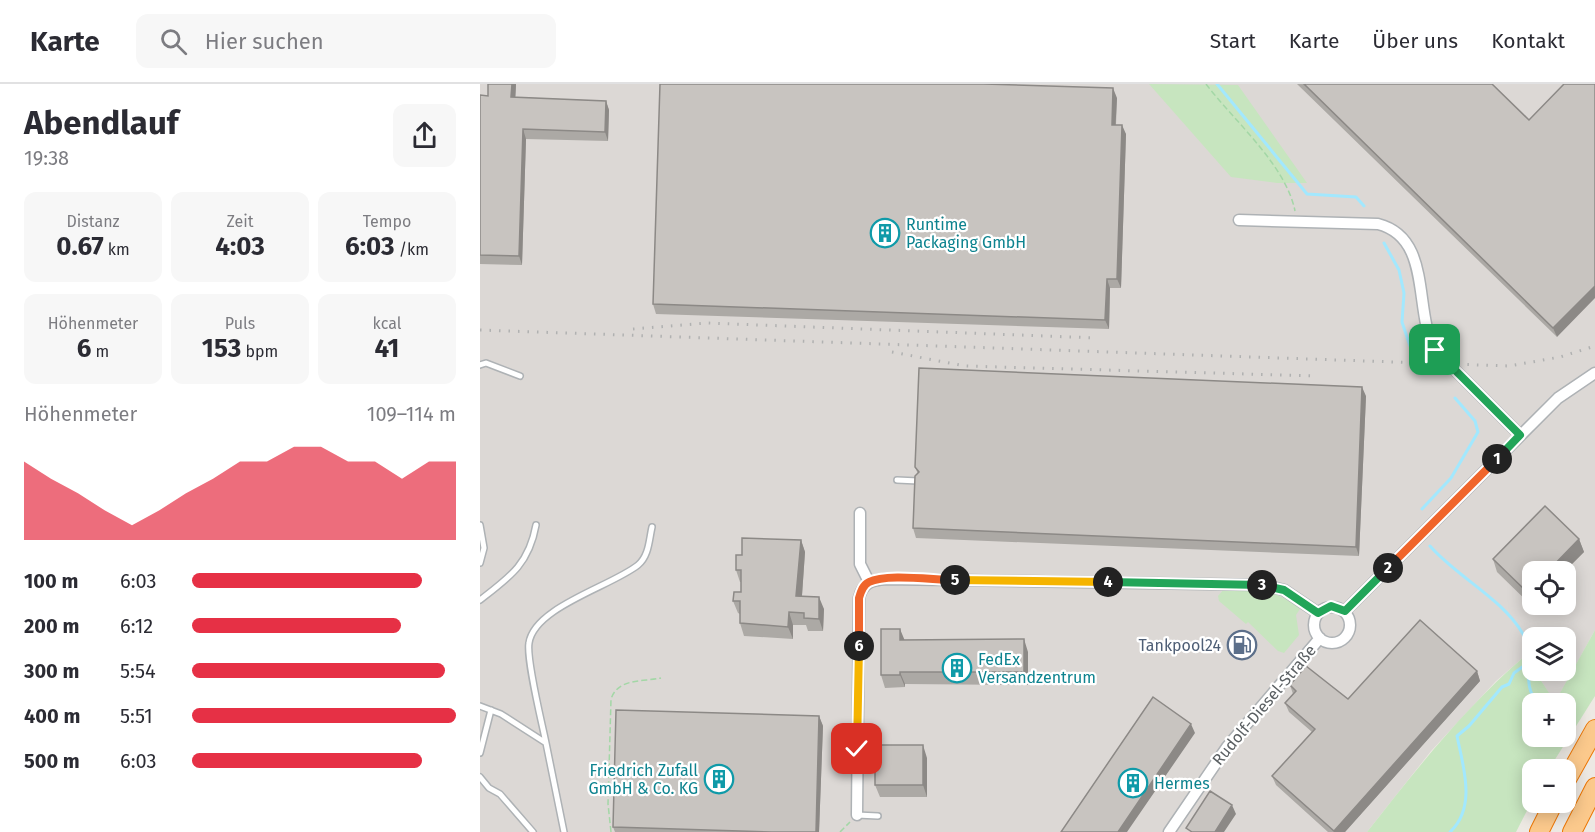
<!DOCTYPE html>
<html lang="de">
<meta charset="utf-8">
<style>
body{margin:0;font-family:"Fira Sans",sans-serif;background:#f7f7f7;color:#2b2b33;height:100vh;display:flex;flex-direction:column;font-size:22px;white-space:nowrap}
*{box-sizing:border-box;margin:0}
p{font-size:20px;color:#7c7c81}
.icon{flex:none;width:33px;height:33px;fill:none;stroke:currentColor;stroke-width:2;stroke-linecap:round;stroke-linejoin:round}
.map{position:relative;flex:1;overflow:hidden}
.drawer{display:flex;flex-direction:column;background:#fff;width:480px}
.drawer>*{flex:none}
.fabs{position:absolute;left:1042px;top:477px;display:grid;gap:12px}
.fabs a{display:grid;place-items:center;width:54px;height:54px;border-radius:12px;background:#fff;box-shadow:0 3px 15px #0003;font-size:30px}
.pin{position:absolute;display:grid;place-items:center;width:51px;height:51px;color:#fff;margin:-26px;border-radius:12px;box-shadow:0 3px 9px #0006}
.km{position:absolute;width:30px;height:30px;margin:-15px;border-radius:50%;background:#222;color:#fff;font-size:16px;line-height:30px;text-align:center}
.round{display:grid;place-items:center;flex:none;width:63px;height:63px;border-radius:12px;background:#f7f7f7}
.overview{display:flex;align-items:center;justify-content:space-between;height:102px;padding:0 24px}
h1{font-size:33px;font-weight:700;line-height:45px}
.stats{display:grid;grid-template-columns:repeat(3,1fr);gap:9px;height:102px;padding:6px 24px}
.stats div{display:grid;align-content:center;border-radius:12px;background:#f7f7f7;text-align:center}
.stats b{font-size:26px;font-weight:700}
.stats small{font-size:16px;font-weight:400}
.stats p{font-size:16px}
.chart{height:168px;padding:12px 24px}
.chart p{display:flex;justify-content:space-between}
.chart svg{width:100%;height:108px;margin-top:6px;fill:#e63045;opacity:.7}
ul{padding:0 24px;list-style:none;font-size:20px}
li{display:grid;grid-template-columns:96px 72px 1fr;align-items:center;height:45px}
li i{height:15px;border-radius:8px;background:#e63045}
header{display:flex;align-items:center;gap:36px;box-sizing:border-box;height:84px;padding:0 30px;background:#fff;border-bottom:2px solid #e1e1e2}
header strong{font-size:28px}
nav{display:flex;gap:33px;margin-inline-start:auto;font-size:21px}
.search{width:420px;height:54px;background:#f7f7f7;display:flex;align-items:center;gap:15px;box-sizing:border-box;padding:0 21px;border-radius:12px;color:#7c7c81;font-size:22px}
main{display:flex;flex:1;min-height:0}
.map>svg:first-child{display:block}
</style>
<header>
<strong>Karte</strong>
<div class="search"><svg class="icon" aria-label="search" viewBox="0 0 24 24"><circle cx="10" cy="10" r="6"/><path d="M15 15l6 6"/></svg>Hier suchen</div>
<nav><a>Start</a><a>Karte</a><a>Über uns</a><a>Kontakt</a></nav>
</header>
<main>
<section class="drawer">
<div class="overview"><div><h1>Abendlauf</h1><p>19:38</p></div><a class="round"><svg class="icon" aria-label="share" viewBox="0 0 24 24"><path d="M12 15V3M7 8l5-5 5 5M5 13v7h14v-7"/></svg></a></div>
<div class="stats">
<div><p>Distanz</p><b>0.67<small> km</small></b></div>
<div><p>Zeit</p><b>4:03</b></div>
<div><p>Tempo</p><b>6:03<small> /km</small></b></div>
</div>
<div class="stats">
<div><p>Höhenmeter</p><b>6<small> m</small></b></div>
<div><p>Puls</p><b>153<small> bpm</small></b></div>
<div><p>kcal</p><b>41</b></div>
</div>
<div class="chart"><p><span>Höhenmeter</span>109–114 m</p>
<svg viewBox="0 0 160 44" preserveAspectRatio="none"><path d="M0 44V12L10 19L20 25L30 32L40 38L50 32L60 25L70 19L80 12L90 12L100 6L110 6L120 12L130 12L140 19L150 12L160 12V44z"/></svg>
</div>
<ul>
<li><b>100 m</b>6:03<i style="width:87%"></i></li>
<li><b>200 m</b>6:12<i style="width:79%"></i></li>
<li><b>300 m</b>5:54<i style="width:96%"></i></li>
<li><b>400 m</b>5:51<i style="width:100%"></i></li>
<li><b>500 m</b>6:03<i style="width:87%"></i></li>
</ul>
</section>
<div class="map">
<svg width="1115" height="748" viewBox="0 0 1115 748">
<rect width="100%" height="100%" fill="#ede9e3"/>
<path fill="#dcd8d5" fill-rule="evenodd" d="M0 0H1115V546L1075 619 1055 587 1086 586V554H1053V584L1045 572 1016 597 951 667 887 748H0ZM1053 488H1086V520H1053Z"/>
<path fill="#c7e5bf" fill-rule="evenodd" d="M669 0 758 1 827 99H797L751 93Z
M744 505C777 506 794 504 820 525L816 531 819 551 804 569 798 567 768 538 766 540 739 517 738 512Z
M1115 546V612L1069 685 1053 686V715L1036 748H887C936 686 985 623 1045 572L1075 618ZM1053 620H1086V652H1053Z"/>
<g fill="none" stroke-linecap="round" stroke-linejoin="round">
<path stroke="#a2e8fe" stroke-width="3" d="M737 0 827 110 876 113 884 122
M904 159 919 186 924 209 922 238 930 262
M942 425 971 394 998 348 995 337 975 314
M950 462C977 493 1022 514 1043 550 1056 571 1039 602 1059 620
M970 748C997 723 983 682 977 652L989 642 1022 603 1029 600 1034 589 1048 579"/>
<g stroke="#aeb2b5" stroke-width="8">
<path id="service" d="M0 281 6 279 40 292
M417 396 438 397
M0 441 4 464 0 479
M0 516C30 493 49 480 56 441
M0 622 21 630 66 659 84 748
M66 659C62 639 46 575 49 559 54 523 132 502 158 481 169 472 169 456 172 443
M0 669 11 626
M0 693 9 704 20 710 53 748
M377 731 398 732"/>
</g>
<g stroke="#aeb2b5" stroke-width="13">
<path id="minor" d="M759 136 898 140C953 154 933 227 955 266L1040 351
M380 429V480L389 498
M834 541a18 18 0 1 1 36 0a18 18 0 1 1-36 0Z
M865 527 1078 314 1115 289
M377 731 379 514C383 498 392 496 406 495L784 501 804 506 838 529
M689 748 747 663 840 554"/>
</g>
<g stroke="#ed7603" stroke-width="20">
<path id="motorway" d="M1086 697 1115 645
M1059 748 1074 718
M1092 748 1115 703"/>
</g>
<path stroke="#a3d7a6" stroke-width="1.5" stroke-dasharray="6 3" stroke-linecap="butt" d="M726 0C754 37 806 81 815 127
M131 748 128 720 131 615C138 594 162 598 181 594
M360 748 370 738"/>
<use href="#service" stroke="#fff" stroke-width="5"/>
<use href="#minor" stroke="#fff" stroke-width="10"/>
<use href="#motorway" stroke="#fbc98c" stroke-width="18"/>
<path stroke="#b0b1b1" stroke-width="3" stroke-dasharray="1.5 8" stroke-linecap="butt" d="M153 245 227 239 617 254
M0 246 1029 282 1080 273 1115 262
M412 268 485 282 837 292"/>
</g>
<path fill="#aca9a5" d="M8 0H36L35 13 126 17 129 26 128 57 46 55 42 181 0 180V11L8 12Z
M817 0H1012L1077 253Z
M637 14 636 41 646 50 641 204H630L629 245 176 230 173 220Z
M886 312 879 472 436 454 433 444 438 390 435 383Z
M1099 455 1104 468 1051 521 1017 488 1013 475Z
M321 456 325 468 322 512 344 525 343 547H328L326 541H313V555L264 552 260 539V530L258 529 253 517 261 508V498H260L256 486Z
M424 556 548 568V601L425 600V603L405 604 401 591Z
M997 587 1000 597 865 748H848L796 701 792 692 832 648 809 628 805 619 813 610 810 601 868 615Z
M339 632 343 642 339 748H135L133 743Z
M447 674V713H400L395 701Z"/>
<path fill="#8c8986" d="M32 0H36L35 23 31 13Z
M633 4 637 14 635 50 632 41Z
M126 17 129 26 128 57 125 48Z
M642 41 646 50 641 204 637 195Z
M43 45 46 55 42 181 39 172Z
M627 195 630 204 629 245 625 236Z
M1115 202V214L1077 253 1073 244Z
M882 303 886 312 879 472 876 463Z
M1099 455 1104 468 1084 488H1067Z
M321 456 325 468 321 525 316 512Z
M1053 502V519L1051 521 1047 508Z
M339 513 344 525 343 547 339 535Z
M309 528 313 541V555L308 543Z
M420 545 425 557 420 556Z
M544 555 548 568V601L544 588Z
M997 587 1000 597 865 748H854V747Z
M420 588 425 600V603L420 591Z
M339 632 343 642 339 748H336Z
M711 640 715 649 647 748H638Z
M443 661 447 674V713L443 701Z
M752 721 756 730 744 748H735Z"/>
<path fill="#c8c4c0" stroke="#8c8986" stroke-width="1.5" d="M8 0H32L31 13 126 17 125 48 43 45 39 172 0 171V11L8 12Z
M180 0H504L633 4 632 41H642L637 195H627L625 236 173 220Z
M824 0H1012L1049 36 1084 0H1115V202L1073 244Z
M439 284 882 303 876 463 433 444 435 392 439 388 435 383Z
M1065 422 1099 455 1067 488H1053V502L1047 508 1013 475Z
M262 454 321 456 316 512 339 513V535L324 534V529L309 528 308 543 260 539V517H253L254 508H261V486H256V471H262Z
M940 536 997 587 854 747 792 692 835 645 805 619 816 607 810 601 826 582 868 615Z
M401 545H420V556L544 555V588H420V591H401Z
M673 613 711 640 638 748H581Z
M136 626 339 632 336 748H291L133 743Z
M395 661H443V701H395Z
M730 707 752 721 735 748H712L706 744Z"/>
<g fill="none" stroke-linecap="round" stroke-linejoin="round">
<g stroke="#fff" stroke-width="12">
<path id="split-1" d="M955 266 1040 351 1017 375"/>
</g>
<g stroke="#fff" stroke-width="12">
<path id="split-2" d="M908 484 1017 375"/>
</g>
<g stroke="#fff" stroke-width="12">
<path id="split-3" d="M782 501 804 506 838 529 851 522 865 527 908 484"/>
</g>
<g stroke="#fff" stroke-width="12">
<path id="split-4" d="M628 498 782 501"/>
</g>
<g stroke="#fff" stroke-width="12">
<path id="split-5" d="M475 496 628 498"/>
</g>
<g stroke="#fff" stroke-width="12">
<path id="split-6" d="M379 562V514C381 507 383 501 389 498 406 489 454 496 475 496"/>
</g>
<g stroke="#fff" stroke-width="12">
<path id="split-7" d="M377 665 379 562"/>
</g>
<use href="#split-1" stroke="#22a559" stroke-width="8"/>
<use href="#split-2" stroke="#f0652b" stroke-width="8"/>
<use href="#split-3" stroke="#22a559" stroke-width="8"/>
<use href="#split-4" stroke="#22a559" stroke-width="8"/>
<use href="#split-5" stroke="#f5b400" stroke-width="8"/>
<use href="#split-6" stroke="#f0652b" stroke-width="8"/>
<use href="#split-7" stroke="#f5b400" stroke-width="8"/>
</g>
<defs>
<g id="building-ring" transform="scale(1.5)"><circle r="9.5" fill="#fff" stroke="#0f9aa8" stroke-width="1.5"/><path d="M-4-6H4V6H1V3H-1V6H-4ZM-2.5-4.3h1.7v1.8h-1.7ZM.8-4.3h1.7v1.8H.8ZM-2.5-1h1.7V.8h-1.7ZM.8-1h1.7V.8H.8Z" fill="#0f9aa8"/></g>
<g id="fuel-ring" transform="scale(1.5)"><circle r="9.5" fill="#fff" stroke="#5c6f8a" stroke-width="1.5"/><path d="M-5.5-6h7V0h2V4h1.3V-2.5L3-4.5l.8-.8L6-3V5H2.5V1h-1V6h-7ZM-4.2-4.7v3.2H.2V-4.7Z" fill="#5c6f8a"/></g>
</defs>
<g fill-rule="evenodd">
<use href="#building-ring" x="405" y="149"/>
<use href="#fuel-ring" x="762" y="561"/>
<use href="#building-ring" x="477" y="584"/>
<use href="#building-ring" x="239" y="695"/>
<use href="#building-ring" x="653" y="699"/>
</g>
<g text-anchor="middle" dominant-baseline="central" stroke-width="4.5" stroke-linejoin="round" paint-order="stroke">
<g font-size="16" fill="#0d838f" stroke="#fff" text-anchor="start">
<text x="426" y="140">Runtime<tspan x="426" dy="18">Packaging GmbH</tspan></text>
<text x="498" y="575">FedEx<tspan x="498" dy="18">Versandzentrum</tspan></text>
<text x="218" y="686" text-anchor="end">Friedrich Zufall<tspan x="218" dy="18">GmbH &amp; Co. KG</tspan></text>
<text x="674" y="699">Hermes</text>
</g>
<g font-size="16" fill="#4e5e75" stroke="#fff" text-anchor="end">
<text x="741" y="561">Tankpool24</text>
</g>
<g font-size="16" fill="#5b6063" stroke="#fff">
<text transform="translate(784 621) rotate(-50)">Rudolf-Diesel-Straße</text>
</g>
</g>
</svg>
<div class="fabs">
<a><svg class="icon" aria-label="locate" viewBox="0 0 24 24"><circle cx="12" cy="12" r="6"/><path d="M12 2v4M12 18v4M2 12h4M18 12h4"/></svg></a>
<a><svg class="icon" aria-label="layers" viewBox="0 0 24 24"><path d="M12 4l9 5-9 5-9-5zM3 14l9 5 9-5"/></svg></a>
<a>+</a>
<a>−</a>
</div>
<div class="pin" style="left:955px;top:266px;background:#1e9e55"><svg class="icon" aria-label="arrive" viewBox="0 0 24 24"><path d="M6 21V4h12l-3 4 3 4H6"/></svg></div>
<div class="pin" style="left:377px;top:665px;background:#d93025"><svg class="icon" aria-label="check" viewBox="0 0 24 24"><path d="M5 12l5 5 9-10"/></svg></div>
<b class="km" style="left:1017px;top:375px">1</b>
<b class="km" style="left:908px;top:484px">2</b>
<b class="km" style="left:782px;top:501px">3</b>
<b class="km" style="left:628px;top:498px">4</b>
<b class="km" style="left:475px;top:496px">5</b>
<b class="km" style="left:379px;top:562px">6</b>
</div>
</main>
